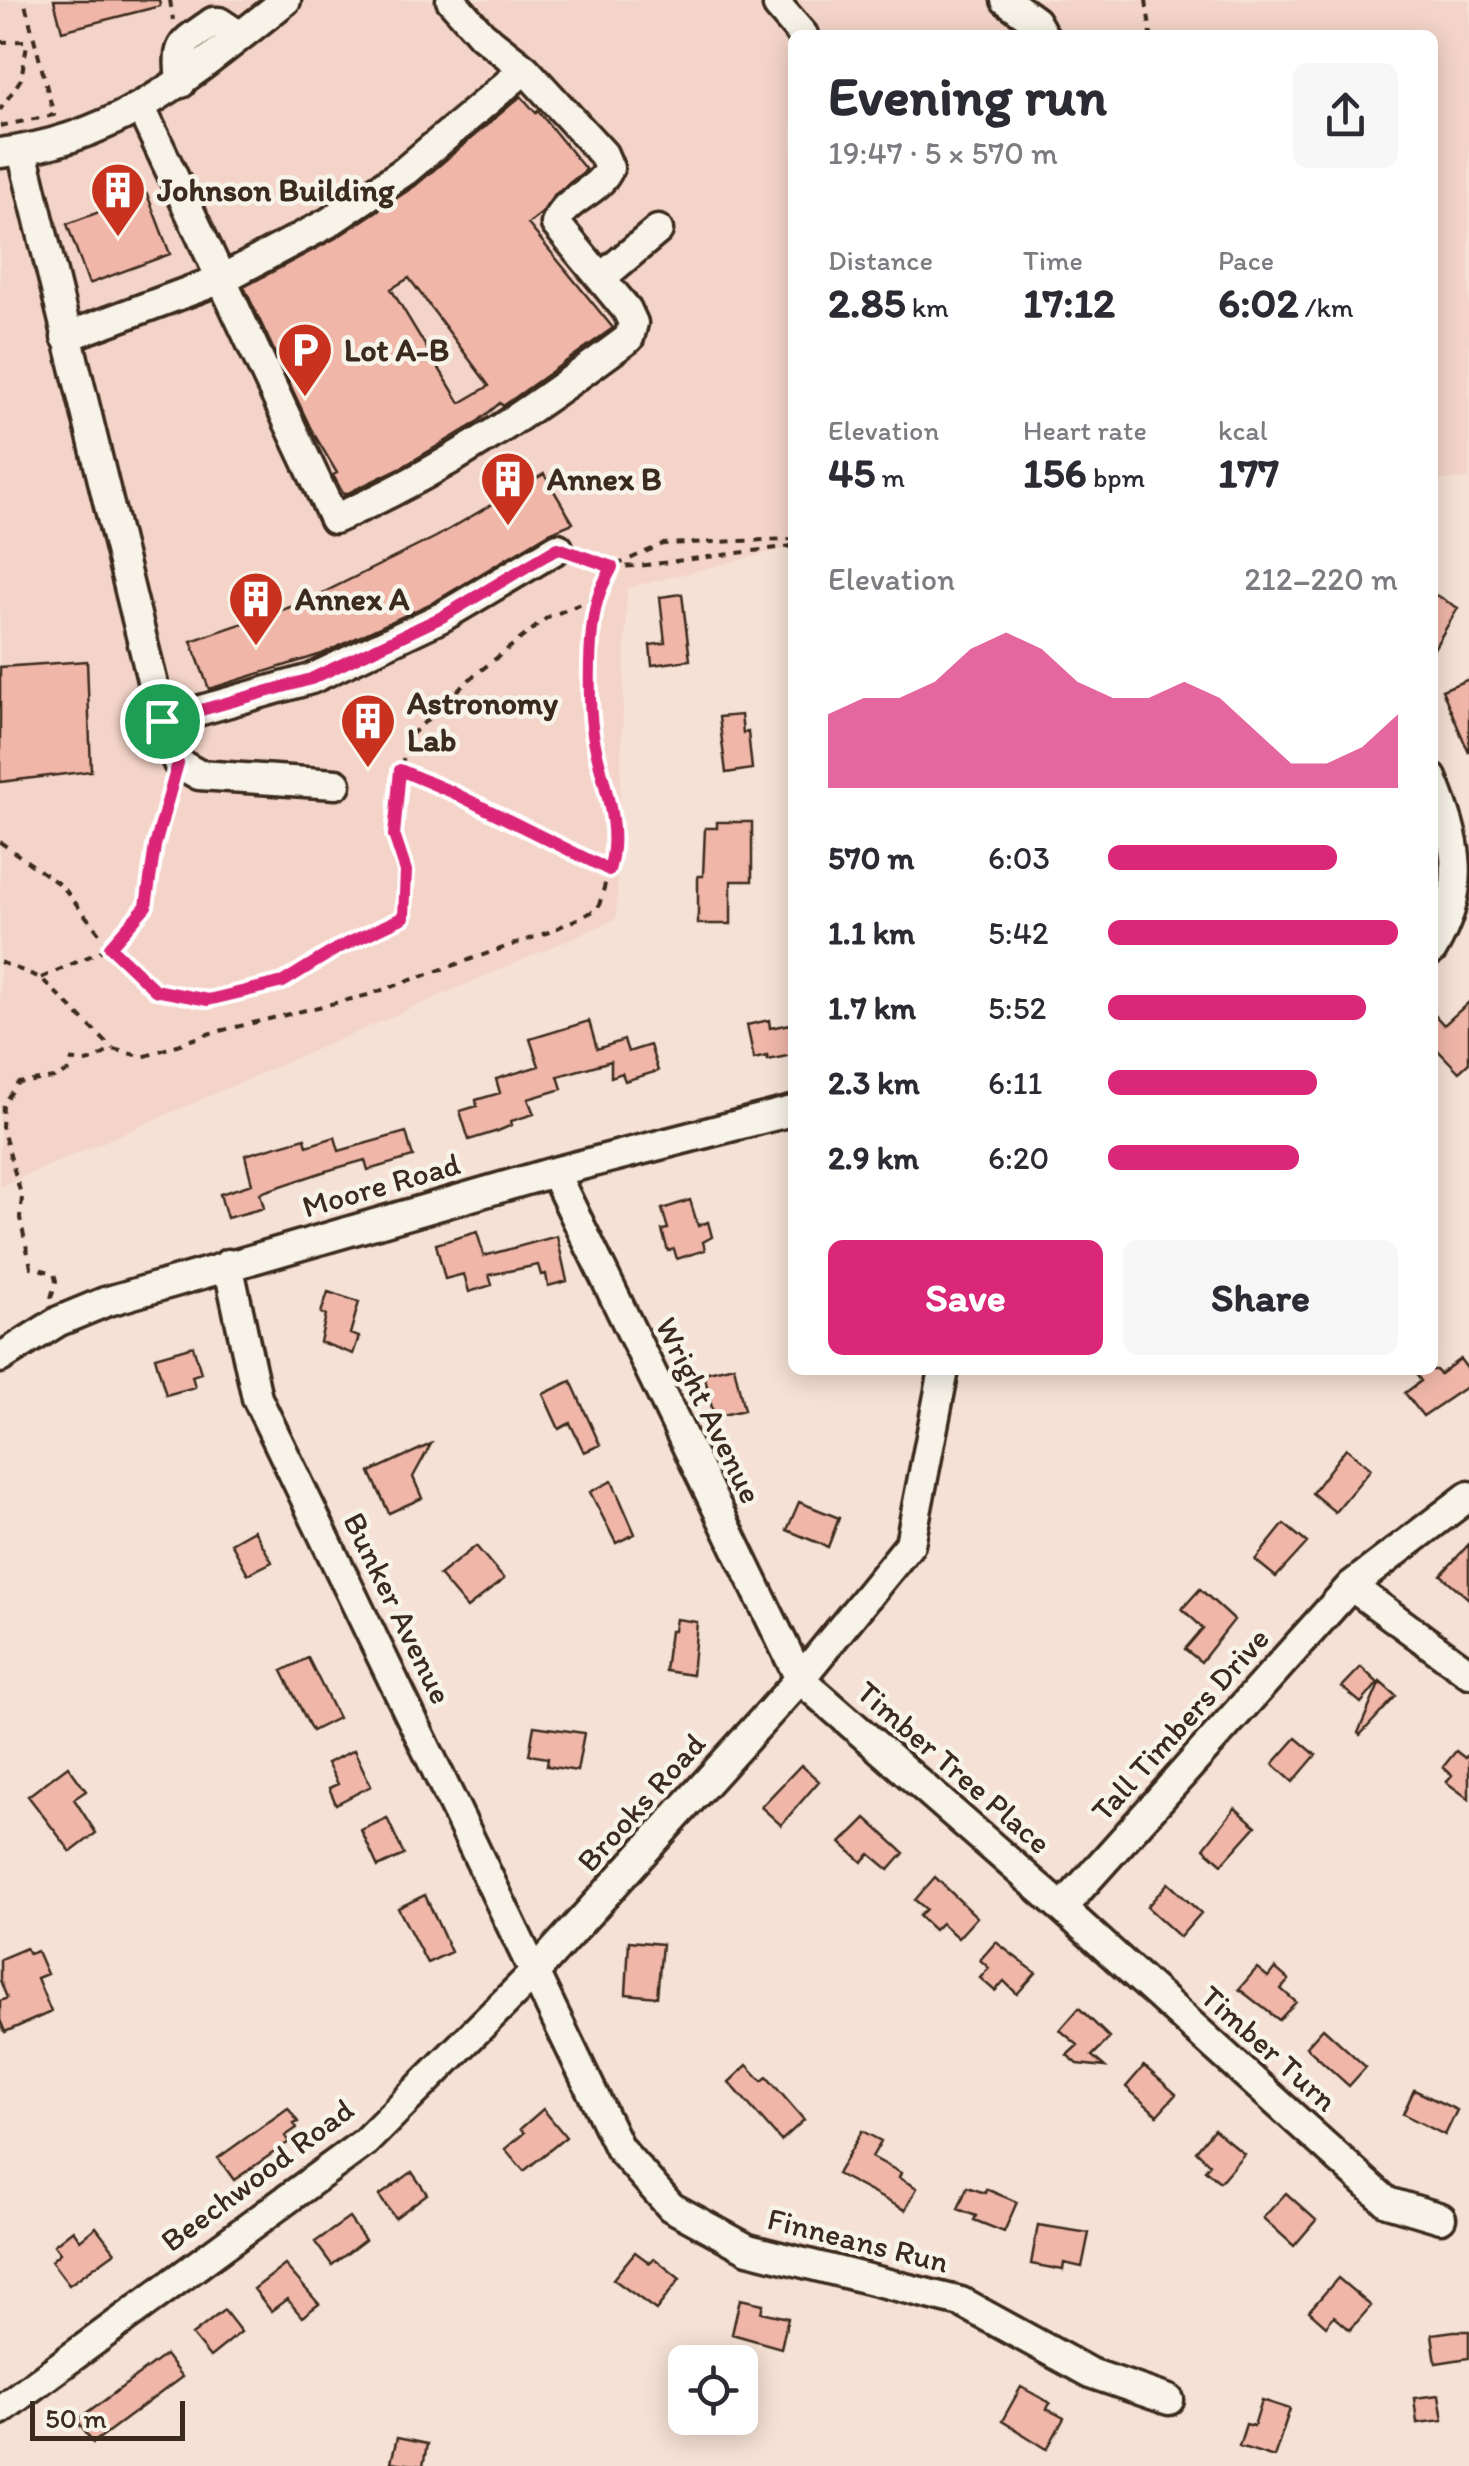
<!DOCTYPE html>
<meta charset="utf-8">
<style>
body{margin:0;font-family:Itim,sans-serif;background:#f7f7f7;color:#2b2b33;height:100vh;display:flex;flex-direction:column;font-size:38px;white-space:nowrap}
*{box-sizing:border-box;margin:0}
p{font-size:32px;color:#7c7c81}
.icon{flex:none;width:55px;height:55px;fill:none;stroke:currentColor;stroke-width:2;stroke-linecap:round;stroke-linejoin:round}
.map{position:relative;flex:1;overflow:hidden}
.side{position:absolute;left:788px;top:30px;width:650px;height:1345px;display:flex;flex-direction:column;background:#fff;border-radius:15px;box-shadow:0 5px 25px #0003}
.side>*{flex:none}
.tools{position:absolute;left:668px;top:2345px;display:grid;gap:20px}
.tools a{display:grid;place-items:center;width:90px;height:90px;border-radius:15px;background:#fff;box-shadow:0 5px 25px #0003;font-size:50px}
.scale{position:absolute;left:30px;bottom:25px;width:155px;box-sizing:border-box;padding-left:10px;border:5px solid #3b2a1e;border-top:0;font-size:28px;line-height:35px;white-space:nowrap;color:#3b2a1e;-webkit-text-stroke:8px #f7f3e8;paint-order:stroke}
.pin{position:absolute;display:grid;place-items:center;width:85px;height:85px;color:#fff;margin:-42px;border:5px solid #fff;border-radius:50%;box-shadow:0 2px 10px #0007}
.round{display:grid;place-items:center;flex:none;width:105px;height:105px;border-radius:15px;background:#f7f7f7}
.headline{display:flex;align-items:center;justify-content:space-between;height:170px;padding:0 40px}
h1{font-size:55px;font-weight:700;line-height:75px}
.metrics{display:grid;grid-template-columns:repeat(3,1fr);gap:15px;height:170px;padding:10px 40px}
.metrics div{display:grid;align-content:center}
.metrics b{font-size:42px;font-weight:700}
.metrics small{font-size:28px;font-weight:400}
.metrics p{font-size:28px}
.chart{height:280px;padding:20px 40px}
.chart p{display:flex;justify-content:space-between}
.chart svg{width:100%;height:180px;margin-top:10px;fill:#db2777;opacity:.7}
.cta{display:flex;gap:20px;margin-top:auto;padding:20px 40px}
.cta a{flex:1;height:115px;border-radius:15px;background:#db2777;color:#fff;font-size:40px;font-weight:700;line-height:115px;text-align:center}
.cta a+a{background:#f7f7f7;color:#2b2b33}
ul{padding:0 40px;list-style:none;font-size:32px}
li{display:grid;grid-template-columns:160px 120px 1fr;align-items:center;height:75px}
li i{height:25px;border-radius:12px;background:#db2777}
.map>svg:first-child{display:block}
</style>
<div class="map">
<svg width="1469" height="2466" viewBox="0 0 1469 2466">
<rect width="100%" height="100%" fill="#f5e1d5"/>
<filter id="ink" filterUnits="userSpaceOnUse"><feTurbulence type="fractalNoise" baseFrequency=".01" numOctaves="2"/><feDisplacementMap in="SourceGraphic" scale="20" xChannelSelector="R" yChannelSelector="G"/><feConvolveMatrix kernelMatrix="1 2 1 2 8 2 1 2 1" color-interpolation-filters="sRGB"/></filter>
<g filter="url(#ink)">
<path fill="#f4d4c8" d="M0 0H1469V479L1433 481 1432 35H792V547L627 588 616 919 0 1187Z"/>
<path fill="#f0b7a9" stroke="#3b2a1e" stroke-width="2.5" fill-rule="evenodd" d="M54 0H159L160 6 62 31Z
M521 96 536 113 538 111 586 170 554 195 542 213 528 224 613 328 513 399 503 406 500 403 476 423 404 466 344 495 333 475 337 473 311 429 244 287 336 238 415 186ZM409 278 489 386 460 403 391 289Z
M147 194 170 254 89 284 67 224Z
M544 474 573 523 549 533 434 602 322 654 209 689 191 641 302 603 436 537Z
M1432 593 1458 608 1432 652Z
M682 594 690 660 652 665 650 645 665 643 660 597Z
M87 661 91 771 0 782V667Z
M1469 679V753L1442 690Z
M741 715 743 733 748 732 752 769 726 773 719 717Z
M717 822H752V881H731V924H698V876H703L705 828H717Z
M1469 1002V1063L1459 1072 1432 1044V1012L1444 1025Z
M769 1020 770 1028 790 1024 792 1055 768 1060 767 1056 754 1059 747 1025Z
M589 1021 597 1049 624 1040 628 1052 650 1045 658 1071 625 1081 622 1073 611 1077V1061L558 1076 562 1089 528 1099 534 1114 511 1121 512 1125 498 1131 469 1140 460 1111 477 1106 476 1100 500 1093 496 1079 539 1066 530 1039Z
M406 1132 413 1157 368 1170 365 1160 326 1171 260 1193 264 1208 227 1218 220 1194 252 1184 245 1155 305 1138 307 1146 335 1137 339 1151Z
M690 1200 698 1226 708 1222 712 1237 703 1242 705 1250 677 1259 674 1249 668 1251 662 1230 668 1229 662 1209Z
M477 1232 484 1256 557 1236 567 1281 548 1286 546 1274 541 1275 538 1265 489 1275 492 1285 469 1292 464 1274 445 1279 436 1244Z
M328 1292 359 1302 350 1334 359 1337 353 1354 320 1342 326 1315 321 1313Z
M193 1346 201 1373 192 1376 195 1387 166 1395 155 1357Z
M1460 1359 1469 1371V1385L1423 1416 1405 1393 1421 1381 1413 1370H1436L1440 1374Z
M734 1366 744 1410 714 1417 704 1373Z
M571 1381 600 1445 584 1452 570 1423 559 1429 543 1394Z
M431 1444 413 1477 422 1498 389 1513 370 1472Z
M1346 1448 1371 1469 1335 1512 1312 1493Z
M612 1481 635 1534 616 1543 590 1492Z
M799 1502 839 1518 828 1547 787 1530Z
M1284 1524 1307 1543 1276 1577 1255 1560Z
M254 1530 272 1562 248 1574 231 1543Z
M1469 1544V1599L1441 1575Z
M476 1546 504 1579 467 1608 439 1575Z
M1200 1589 1234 1620 1201 1662 1185 1649 1203 1628 1182 1609Z
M676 1619 697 1622 692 1675 665 1671 670 1631H674Z
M308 1658 338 1718 312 1731 282 1671Z
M1361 1667 1378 1683 1361 1703 1342 1687Z
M1380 1682 1396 1696 1360 1735 1358 1733Z
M534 1726 584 1733 577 1771 547 1766 548 1758 529 1755Z
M1296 1738 1316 1755 1293 1782 1273 1764Z
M354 1750 371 1786 336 1804 329 1788 338 1784 327 1763Z
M1456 1751 1465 1758 1469 1754V1799L1446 1782 1452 1775 1443 1767Z
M801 1765 819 1781 781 1825 761 1807Z
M68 1766 86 1791 74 1799 96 1833 71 1852 28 1796Z
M1235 1808 1256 1826 1222 1864 1204 1848Z
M387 1818 404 1855 378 1867 361 1830Z
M866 1818 904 1853 889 1870 870 1854 862 1862 841 1843Z
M935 1877 977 1917 958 1938 941 1923 934 1930 919 1916 926 1909 915 1900Z
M1168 1883 1201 1913 1180 1937 1147 1907Z
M425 1895 451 1952 427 1963 398 1908Z
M629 1941 662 1944 657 1997 626 1994Z
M996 1942 1036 1973 1017 1994 1004 1981 995 1991 980 1978 989 1968 980 1960Z
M26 1948 29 1954 37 1951 47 1974 37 1978 51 2012 5 2032 0 2020V2001L7 1998 0 1980V1959Z
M1257 1968 1268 1977 1275 1968 1289 1980 1281 1989 1296 2002 1279 2020 1239 1989Z
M1079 2008 1110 2038 1092 2056 1105 2067 1078 2064 1067 2055 1078 2045 1060 2030Z
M1323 2028 1366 2067 1349 2086 1306 2047Z
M747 2065 762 2081 767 2077 804 2120 781 2141 729 2082Z
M1144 2066 1176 2094 1157 2115 1126 2087Z
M1414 2090 1457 2110 1445 2135 1403 2114Z
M288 2108 298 2122 294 2124 297 2128 285 2136 289 2142 234 2180 218 2158Z
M543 2109 566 2137 524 2171 505 2149 524 2133 520 2129Z
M1214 2129 1244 2154 1220 2182 1205 2170 1210 2164 1196 2151Z
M862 2131 881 2141 872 2157 901 2173 899 2178 917 2188 905 2210 837 2174Z
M412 2172 427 2194 395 2218 379 2196Z
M967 2187 985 2193 986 2189 1017 2202 1004 2232 974 2220 976 2216 958 2209Z
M1286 2193 1316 2220 1294 2246 1263 2218Z
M349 2218 365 2240 332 2265 315 2242Z
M1038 2225 1089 2233 1082 2267 1064 2263 1063 2270 1031 2264Z
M96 2227 115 2252 69 2285 51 2261 60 2253 54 2245 73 2230 80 2240Z
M635 2252 650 2263 654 2258 680 2279 656 2310 613 2279Z
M285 2265 319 2304 302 2317 287 2299 271 2311 254 2289Z
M1338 2278 1371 2306 1350 2330 1334 2316 1326 2326 1309 2311Z
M740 2299 763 2304 761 2312 788 2318 781 2348 732 2334Z
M224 2310 241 2332 210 2357 192 2335Z
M1454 2331H1469V2358L1436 2363 1432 2334Z
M165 2355 182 2377 93 2443 77 2421Z
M1021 2387 1050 2403 1047 2409 1064 2418 1047 2449 1002 2421Z
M1439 2395 1443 2420 1417 2423 1414 2398Z
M1262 2400 1290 2409 1274 2457 1239 2446 1246 2424 1254 2426Z
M397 2438 427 2444 423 2466 391 2462Z"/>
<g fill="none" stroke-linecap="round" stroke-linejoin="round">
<g stroke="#3b2a1e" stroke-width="35">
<path id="minor" d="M778 0V6L803 35
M1006 0 1035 21 1043 35
M181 83C177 41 180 46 213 22H219L240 36
M141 108 334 519C442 473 535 408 629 338L633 323 627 310 556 224C563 198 599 193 609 168L603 154 525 69 482 35 451 0
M22 151 162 721 311 679 442 617 558 548
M0 153C121 139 194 72 286 0
M601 278 658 230
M66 337 222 279 328 223 405 171 525 69
M162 721 178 763 199 775 336 784
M1432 778C1458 842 1469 887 1432 950
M554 1172 800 1679 1062 1908 1387 2202 1441 2218
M228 1264 257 1398 619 2148 671 2207 748 2249 961 2302 1090 2373 1169 2400
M0 1358 59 1321 105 1302 554 1172 792 1111
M1351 1586 1469 1673
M1062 1908 1351 1586 1469 1496
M0 2410 365 2142 535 1972 800 1679 910 1544 944 1370"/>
</g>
<path stroke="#3b2a1e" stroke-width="4" stroke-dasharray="8 8" stroke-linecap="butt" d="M170 0 173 20
M1146 0 1151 35
M0 42 25 41 27 45 21 79 0 110
M0 126 54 115 24 0
M580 557 608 567 638 566 792 546
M400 770 452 792 608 870
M0 842 63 887 110 947 146 905 155 847 171 787
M0 962 41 978 113 1049
M41 978 110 947 155 990 208 1000 283 982 338 948 404 917 405 871 394 835 400 770 410 736 470 679 548 617 596 598
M51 1298 56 1281 54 1273 31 1267 20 1218 22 1198 2 1127 3 1104 18 1083 54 1078 69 1071 72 1060C92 1066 96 1057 113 1049L143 1057 211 1033 368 995 549 932 598 909 613 856V823L593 733 591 658 598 597 612 567 663 544 792 539"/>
<use href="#minor" stroke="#f7f3e8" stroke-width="28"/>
</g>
</g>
<g fill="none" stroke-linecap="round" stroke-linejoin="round" filter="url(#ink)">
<g stroke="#fff" stroke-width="20">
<path id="route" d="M558 548 612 567C608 576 602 585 599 595 588 625 588 701 593 734 600 779 623 824 609 870L452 792 400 770 394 835 406 871 404 917 338 948 283 982 208 1000 155 990 110 947 146 906 155 846 178 763 162 721 311 679 442 617Z"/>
</g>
<use href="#route" stroke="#db2777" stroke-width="12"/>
</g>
<defs>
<g id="building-pin" transform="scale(2.875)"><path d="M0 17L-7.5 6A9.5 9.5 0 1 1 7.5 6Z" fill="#c8321e" stroke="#f7f3e8"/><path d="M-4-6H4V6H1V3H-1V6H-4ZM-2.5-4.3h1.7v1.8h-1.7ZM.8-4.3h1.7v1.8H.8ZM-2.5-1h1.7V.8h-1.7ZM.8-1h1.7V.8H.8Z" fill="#fff"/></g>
<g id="parking-pin" transform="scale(2.875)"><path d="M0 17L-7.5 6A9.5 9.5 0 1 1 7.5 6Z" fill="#c8321e" stroke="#f7f3e8"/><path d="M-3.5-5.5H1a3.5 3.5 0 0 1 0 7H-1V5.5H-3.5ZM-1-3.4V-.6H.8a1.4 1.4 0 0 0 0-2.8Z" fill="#fff"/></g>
</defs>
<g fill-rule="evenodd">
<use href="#building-pin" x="118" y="190"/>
<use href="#parking-pin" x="305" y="350"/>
<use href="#building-pin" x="508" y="479"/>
<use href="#building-pin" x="256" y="599"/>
<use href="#building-pin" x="368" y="721"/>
</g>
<g text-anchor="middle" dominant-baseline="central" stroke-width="9" stroke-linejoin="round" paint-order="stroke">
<g font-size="32" font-weight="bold" fill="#3b2a1e" stroke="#f7f3e8" text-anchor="start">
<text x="157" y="190">Johnson Building</text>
<text x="344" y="350">Lot A-B</text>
<text x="547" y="479">Annex B</text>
<text x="295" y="599">Annex A</text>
<text x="407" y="703">Astronomy<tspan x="407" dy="37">Lab</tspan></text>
</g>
<g font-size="32" fill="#3b2a1e" stroke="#f7f3e8">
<text transform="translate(381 1185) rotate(-16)">Moore Road</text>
<text transform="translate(709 1410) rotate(64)">Wright Avenue</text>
<text transform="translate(398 1608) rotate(64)">Bunker Avenue</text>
<text transform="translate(1180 1724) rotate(-48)">Tall Timbers Drive</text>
<text transform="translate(954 1767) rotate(41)">Timber Tree Place</text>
<text transform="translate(641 1802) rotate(-48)">Brooks Road</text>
<text transform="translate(1269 2048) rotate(42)">Timber Turn</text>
<text transform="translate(257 2175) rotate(-37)">Beechwood Road</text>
<text transform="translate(858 2240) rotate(14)">Finneans Run</text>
</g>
</g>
</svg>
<div class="tools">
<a><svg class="icon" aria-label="locate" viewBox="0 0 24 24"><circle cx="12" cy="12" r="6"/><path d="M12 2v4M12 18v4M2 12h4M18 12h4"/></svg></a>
</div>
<div class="scale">50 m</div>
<div class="pin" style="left:162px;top:721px;background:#1e9e55"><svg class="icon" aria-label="arrive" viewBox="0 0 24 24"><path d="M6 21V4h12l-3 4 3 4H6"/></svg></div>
<section class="side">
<div class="headline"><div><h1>Evening run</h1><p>19:47 · 5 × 570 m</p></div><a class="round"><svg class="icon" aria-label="share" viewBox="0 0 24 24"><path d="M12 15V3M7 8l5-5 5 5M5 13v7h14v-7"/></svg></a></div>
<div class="metrics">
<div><p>Distance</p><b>2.85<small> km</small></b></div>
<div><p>Time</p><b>17:12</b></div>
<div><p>Pace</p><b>6:02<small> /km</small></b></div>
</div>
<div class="metrics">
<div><p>Elevation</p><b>45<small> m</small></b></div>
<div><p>Heart rate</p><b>156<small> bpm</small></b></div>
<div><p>kcal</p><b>177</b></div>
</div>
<div class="chart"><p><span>Elevation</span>212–220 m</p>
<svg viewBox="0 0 160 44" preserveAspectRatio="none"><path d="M0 44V26L10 22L20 22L30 18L40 10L50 6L60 10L70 18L80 22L90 22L100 18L110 22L120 30L130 38L140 38L150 34L160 26V44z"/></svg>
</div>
<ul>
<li><b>570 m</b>6:03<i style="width:79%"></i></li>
<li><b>1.1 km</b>5:42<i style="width:100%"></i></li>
<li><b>1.7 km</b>5:52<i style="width:89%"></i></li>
<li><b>2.3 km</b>6:11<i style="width:72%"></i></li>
<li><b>2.9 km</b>6:20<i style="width:66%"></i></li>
</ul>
<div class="cta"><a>Save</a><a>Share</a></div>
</section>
</div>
